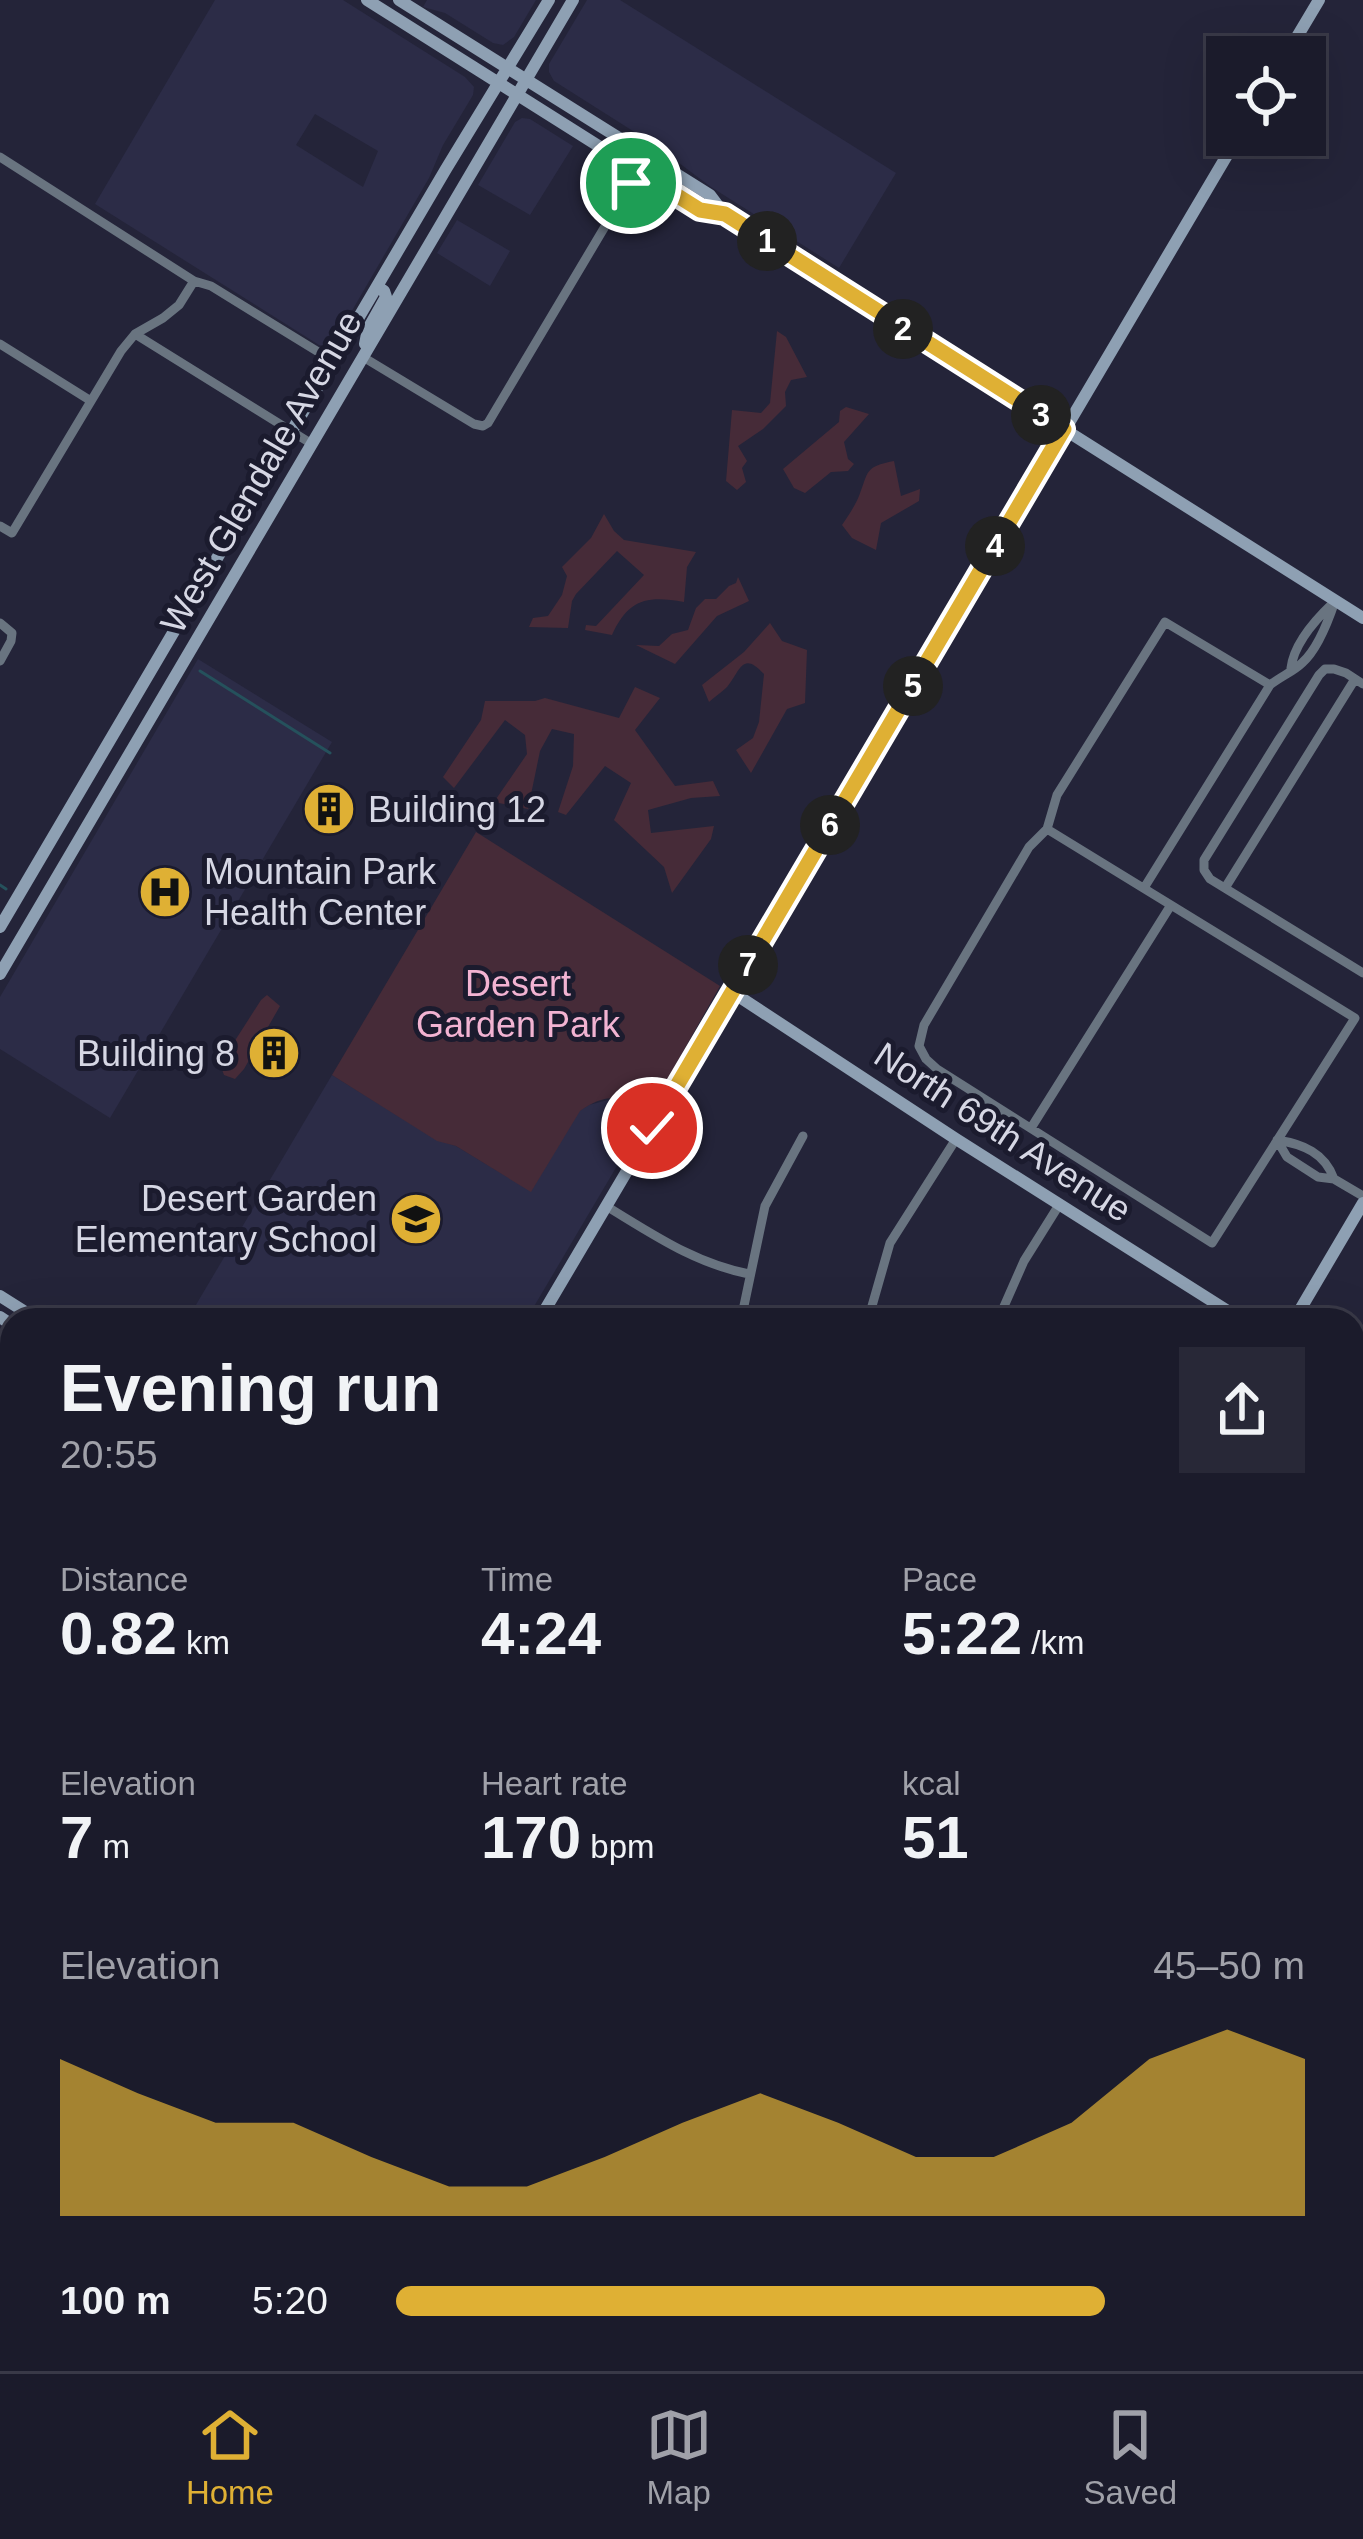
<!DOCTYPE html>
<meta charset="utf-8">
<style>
body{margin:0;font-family:Arial,sans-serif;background:#282837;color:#f1f3f6;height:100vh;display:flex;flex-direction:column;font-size:45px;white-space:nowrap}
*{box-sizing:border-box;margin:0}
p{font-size:39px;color:#a0a1a9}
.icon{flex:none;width:66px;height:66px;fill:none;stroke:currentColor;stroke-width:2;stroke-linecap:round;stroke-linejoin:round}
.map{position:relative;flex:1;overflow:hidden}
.side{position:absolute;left:0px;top:1308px;width:1365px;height:1065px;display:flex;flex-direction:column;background:#1b1b2b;border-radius:36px 36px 0 0;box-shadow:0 12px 48px #0002,0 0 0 3px #393947}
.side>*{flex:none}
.controls{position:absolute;left:1206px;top:36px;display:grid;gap:24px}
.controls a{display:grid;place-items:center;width:120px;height:120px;border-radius:0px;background:#1b1b2b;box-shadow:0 12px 48px #0002,0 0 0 3px #393947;font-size:60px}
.pin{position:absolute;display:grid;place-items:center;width:102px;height:102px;color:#fff;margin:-51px;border:6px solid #fff;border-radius:50%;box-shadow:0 3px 12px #0007}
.km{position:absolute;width:60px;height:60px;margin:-30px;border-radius:50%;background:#222;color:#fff;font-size:33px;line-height:60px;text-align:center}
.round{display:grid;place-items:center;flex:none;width:126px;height:126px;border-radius:0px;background:#282837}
.overview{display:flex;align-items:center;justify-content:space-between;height:204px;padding:0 60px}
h1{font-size:66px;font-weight:800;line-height:90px}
.figures{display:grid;grid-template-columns:repeat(3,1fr);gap:18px;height:204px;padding:12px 60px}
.figures div{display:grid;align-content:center}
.figures b{font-size:60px;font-weight:800}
.figures small{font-size:33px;font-weight:400}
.figures p{font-size:33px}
.chart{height:336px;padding:24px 60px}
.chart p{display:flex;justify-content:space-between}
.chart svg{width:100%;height:216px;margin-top:12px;fill:#dfb034;opacity:.7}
ul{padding:0 60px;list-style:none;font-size:39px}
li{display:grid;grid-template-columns:192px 144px 1fr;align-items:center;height:90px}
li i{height:30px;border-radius:15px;background:#dfb034}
.menu{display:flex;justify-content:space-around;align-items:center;height:168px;border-top:3px solid #393947;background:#1b1b2b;font-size:33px;color:#a0a1a9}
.menu a{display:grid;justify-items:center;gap:6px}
.menu .selected{color:#dfb034}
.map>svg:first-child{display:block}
</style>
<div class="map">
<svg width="1363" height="2371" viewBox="0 0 1363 2371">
<rect width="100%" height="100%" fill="#242439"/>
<path fill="#2c2c47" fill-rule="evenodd" d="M215 0H343L465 77 474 87 473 95 443 145 429 178 335 340 327 346 319 345 95 204ZM315 114 378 151 363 187 296 145Z
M427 0H536L514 37 503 45 493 43 445 13 423 7Z
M587 0H620L896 173 839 268 711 187 655 145 554 81 549 72V64Z
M522 118 530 119 573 146 530 215 478 185 515 122Z
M457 220 510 251 490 286 437 253Z
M198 659 332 742 110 1118 0 1049V997Z
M332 1075 437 1140 456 1146 531 1191 579 1111 589 1105 619 1097 650 1110 526 1320H187Z
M1353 1578 1363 1584V2144L1353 2138Z"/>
<path fill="#462b38" d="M777 331 786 337 807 377 791 380 785 392 786 406 763 429 738 446 747 461 742 468 746 482 737 490 726 481 732 410 761 413 770 403Z
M846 407 869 414 844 442 848 459 854 464 848 471 831 472 805 493 794 488 783 469 839 422 840 411Z
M894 461 901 496 920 489 919 501 881 523 876 550 852 538 842 525C848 516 855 506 859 496 869 471 864 467 894 461Z
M604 514 614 531 624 540 696 552 687 567 684 602C646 595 628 600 612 635L585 630 586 625 596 626 644 575 617 551 576 594 572 601 568 628 529 627 533 618 548 616 562 595 567 576 562 567 591 538Z
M738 577 749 601 717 616 675 664 636 645 659 646 672 634 688 630 696 608 705 599H716L729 586 736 583Z
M770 623 782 641 807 650 805 703 787 709 751 773 736 750 753 738 759 722 764 674C741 649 740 673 726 688 721 693 714 697 709 702L702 685 744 652Z
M635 687 660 698 635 730 675 786 713 781 720 796 691 798 648 810 651 833 714 826 711 839 672 893 664 867 614 820 631 783 605 766 566 815 558 812 573 766 574 734 552 729 540 751 528 809 494 802 527 754 525 735 505 720 454 788 443 777 481 720 485 701H535L545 698 619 718Z
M476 832 720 986 650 1110C621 1096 608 1092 580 1111L531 1192 456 1146 437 1141 332 1075Z
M267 995 280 1006 244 1069 235 1079 224 1075 220 1064 261 1000Z"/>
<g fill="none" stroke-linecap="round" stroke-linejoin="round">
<path stroke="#25515c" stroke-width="3" d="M200 671 330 753
M0 885 6 889
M4 1987 12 1992"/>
<path stroke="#697480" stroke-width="9" d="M0 157 194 281 211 286 333 361
M135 334 312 444
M0 344 91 401
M363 357 474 424 483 426 488 423 638 171
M0 526 12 533 121 351 135 334 163 318 179 305 194 281
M0 623 12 633 11 641 0 661
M1291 668C1294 643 1315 620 1333 603
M1363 684 1346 673 1334 669H1325L1319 675 1204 860V870L1210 879 1363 973
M1047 829 1355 1018 1212 1243 937 1069 926 1059 919 1046 924 1025 1029 847Z
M1047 829 1057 795 1165 622 1270 685
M1144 888 1270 685C1280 677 1294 671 1302 663 1317 650 1329 619 1335 601
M1225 888 1355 679
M1031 1128 1171 905
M1277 1140 1287 1157 1318 1177 1334 1179 1363 1196
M1277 1140C1303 1144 1325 1153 1334 1179
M606 1206C654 1235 694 1263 749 1274
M741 1320 765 1206 803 1136
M868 1320 890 1243 956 1139
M998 1320 1024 1261 1059 1205
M0 1342 6 1333 12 1330
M0 1371 12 1351
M0 1420 12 1428
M0 1465 12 1446
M1353 1491 1363 1497
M0 1974 12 1953
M210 2361 226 2371
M1026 2361 1042 2371
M66 2371 72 2361
M837 2371 840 2361
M978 2371 984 2361
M1127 2371 1133 2361
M1278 2371 1283 2361"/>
<path stroke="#8ea0b3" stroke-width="12" d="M367 0 700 210 725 214
M399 0 710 195 725 215 1363 618
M1285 57 1319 0
M365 344 368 329 386 297 384 291 377 287
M0 927 446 169 549 0
M0 974 573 0
M732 992 956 1139 1242 1320
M0 1296 38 1320
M0 1317 12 1325
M539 1320 1239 135
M1294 1320 1363 1203
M1353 1384 1363 1390
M0 2079 12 2087
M1353 2147 1363 2153
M1353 2168 1363 2175
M0 2237 12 2216
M448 2361 464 2371
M666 2371 672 2361"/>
</g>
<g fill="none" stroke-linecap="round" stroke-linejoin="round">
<g stroke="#fff" stroke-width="24">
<path id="route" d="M631 183 638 171 700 210 725 214 1064 429 652 1128"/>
</g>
<use href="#route" stroke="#dfb034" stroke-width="15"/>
</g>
<defs>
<g id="building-disc" transform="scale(2.7)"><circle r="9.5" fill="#dfb034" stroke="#1b1b2e"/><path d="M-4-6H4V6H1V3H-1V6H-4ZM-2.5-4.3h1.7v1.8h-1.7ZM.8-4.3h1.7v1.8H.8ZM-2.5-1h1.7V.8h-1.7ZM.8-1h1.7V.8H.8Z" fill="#111"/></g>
<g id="hospital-disc" transform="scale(2.7)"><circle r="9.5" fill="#dfb034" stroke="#1b1b2e"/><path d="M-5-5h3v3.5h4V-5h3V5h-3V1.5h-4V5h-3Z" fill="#111"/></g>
<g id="school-disc" transform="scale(2.7)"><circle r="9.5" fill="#dfb034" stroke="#1b1b2e"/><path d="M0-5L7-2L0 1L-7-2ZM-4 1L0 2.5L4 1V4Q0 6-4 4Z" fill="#111"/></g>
</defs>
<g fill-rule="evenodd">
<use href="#building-disc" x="329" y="809"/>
<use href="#hospital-disc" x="165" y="892"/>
<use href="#building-disc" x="274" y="1053"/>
<use href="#school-disc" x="416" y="1219"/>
</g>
<g text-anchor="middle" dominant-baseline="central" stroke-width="10" stroke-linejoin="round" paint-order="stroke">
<g font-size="36" fill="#d6d7e4" stroke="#1b1b2e">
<text transform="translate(261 472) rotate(-60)">West Glendale Avenue</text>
<text transform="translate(1003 1132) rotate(33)">North 69th Avenue</text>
</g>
<g font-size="36" fill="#d6d7e4" stroke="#1b1b2e" text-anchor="start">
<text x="368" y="809">Building 12</text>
<text x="204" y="871">Mountain Park<tspan x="204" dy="41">Health Center</tspan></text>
<text x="235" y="1053" text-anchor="end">Building 8</text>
<text x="377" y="1198" text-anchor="end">Desert Garden<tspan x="377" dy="41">Elementary School</tspan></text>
</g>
<g font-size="36" fill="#f2b3d2" stroke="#1b1b2e">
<text x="518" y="983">Desert<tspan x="518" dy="41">Garden Park</tspan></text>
</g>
</g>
</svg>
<div class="controls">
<a><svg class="icon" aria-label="locate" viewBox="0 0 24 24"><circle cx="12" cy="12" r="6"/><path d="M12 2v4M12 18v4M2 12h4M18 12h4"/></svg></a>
</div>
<div class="pin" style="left:631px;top:183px;background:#1e9e55"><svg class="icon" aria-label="arrive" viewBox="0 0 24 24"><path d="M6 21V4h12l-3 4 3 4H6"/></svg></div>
<div class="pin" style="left:652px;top:1128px;background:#d93025"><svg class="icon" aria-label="check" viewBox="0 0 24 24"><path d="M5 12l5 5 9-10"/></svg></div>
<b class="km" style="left:767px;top:241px">1</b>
<b class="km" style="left:903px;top:329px">2</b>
<b class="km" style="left:1041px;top:415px">3</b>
<b class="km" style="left:995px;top:546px">4</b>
<b class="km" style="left:913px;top:686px">5</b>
<b class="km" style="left:830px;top:825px">6</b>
<b class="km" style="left:748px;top:965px">7</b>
<section class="side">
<div class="overview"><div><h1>Evening run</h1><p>20:55</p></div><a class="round"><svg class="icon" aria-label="share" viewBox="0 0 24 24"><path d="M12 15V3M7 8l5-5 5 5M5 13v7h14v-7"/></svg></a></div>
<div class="figures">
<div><p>Distance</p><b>0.82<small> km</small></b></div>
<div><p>Time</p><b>4:24</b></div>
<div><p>Pace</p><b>5:22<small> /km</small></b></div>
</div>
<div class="figures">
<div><p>Elevation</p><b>7<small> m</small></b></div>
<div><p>Heart rate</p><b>170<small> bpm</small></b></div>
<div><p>kcal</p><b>51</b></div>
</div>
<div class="chart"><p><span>Elevation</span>45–50 m</p>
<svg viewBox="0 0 160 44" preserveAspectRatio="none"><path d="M0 44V12L10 19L20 25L30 25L40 32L50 38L60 38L70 32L80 25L90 19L100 25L110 32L120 32L130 25L140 12L150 6L160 12V44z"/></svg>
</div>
<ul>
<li><b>100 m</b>5:20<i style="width:78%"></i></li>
</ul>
</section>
</div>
<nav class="menu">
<a class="selected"><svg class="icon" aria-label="home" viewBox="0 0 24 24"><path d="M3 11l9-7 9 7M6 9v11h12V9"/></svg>Home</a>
<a><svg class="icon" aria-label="map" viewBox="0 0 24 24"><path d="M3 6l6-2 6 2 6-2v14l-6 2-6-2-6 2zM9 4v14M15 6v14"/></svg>Map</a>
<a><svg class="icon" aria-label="saved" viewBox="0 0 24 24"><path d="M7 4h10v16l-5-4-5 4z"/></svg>Saved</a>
</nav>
